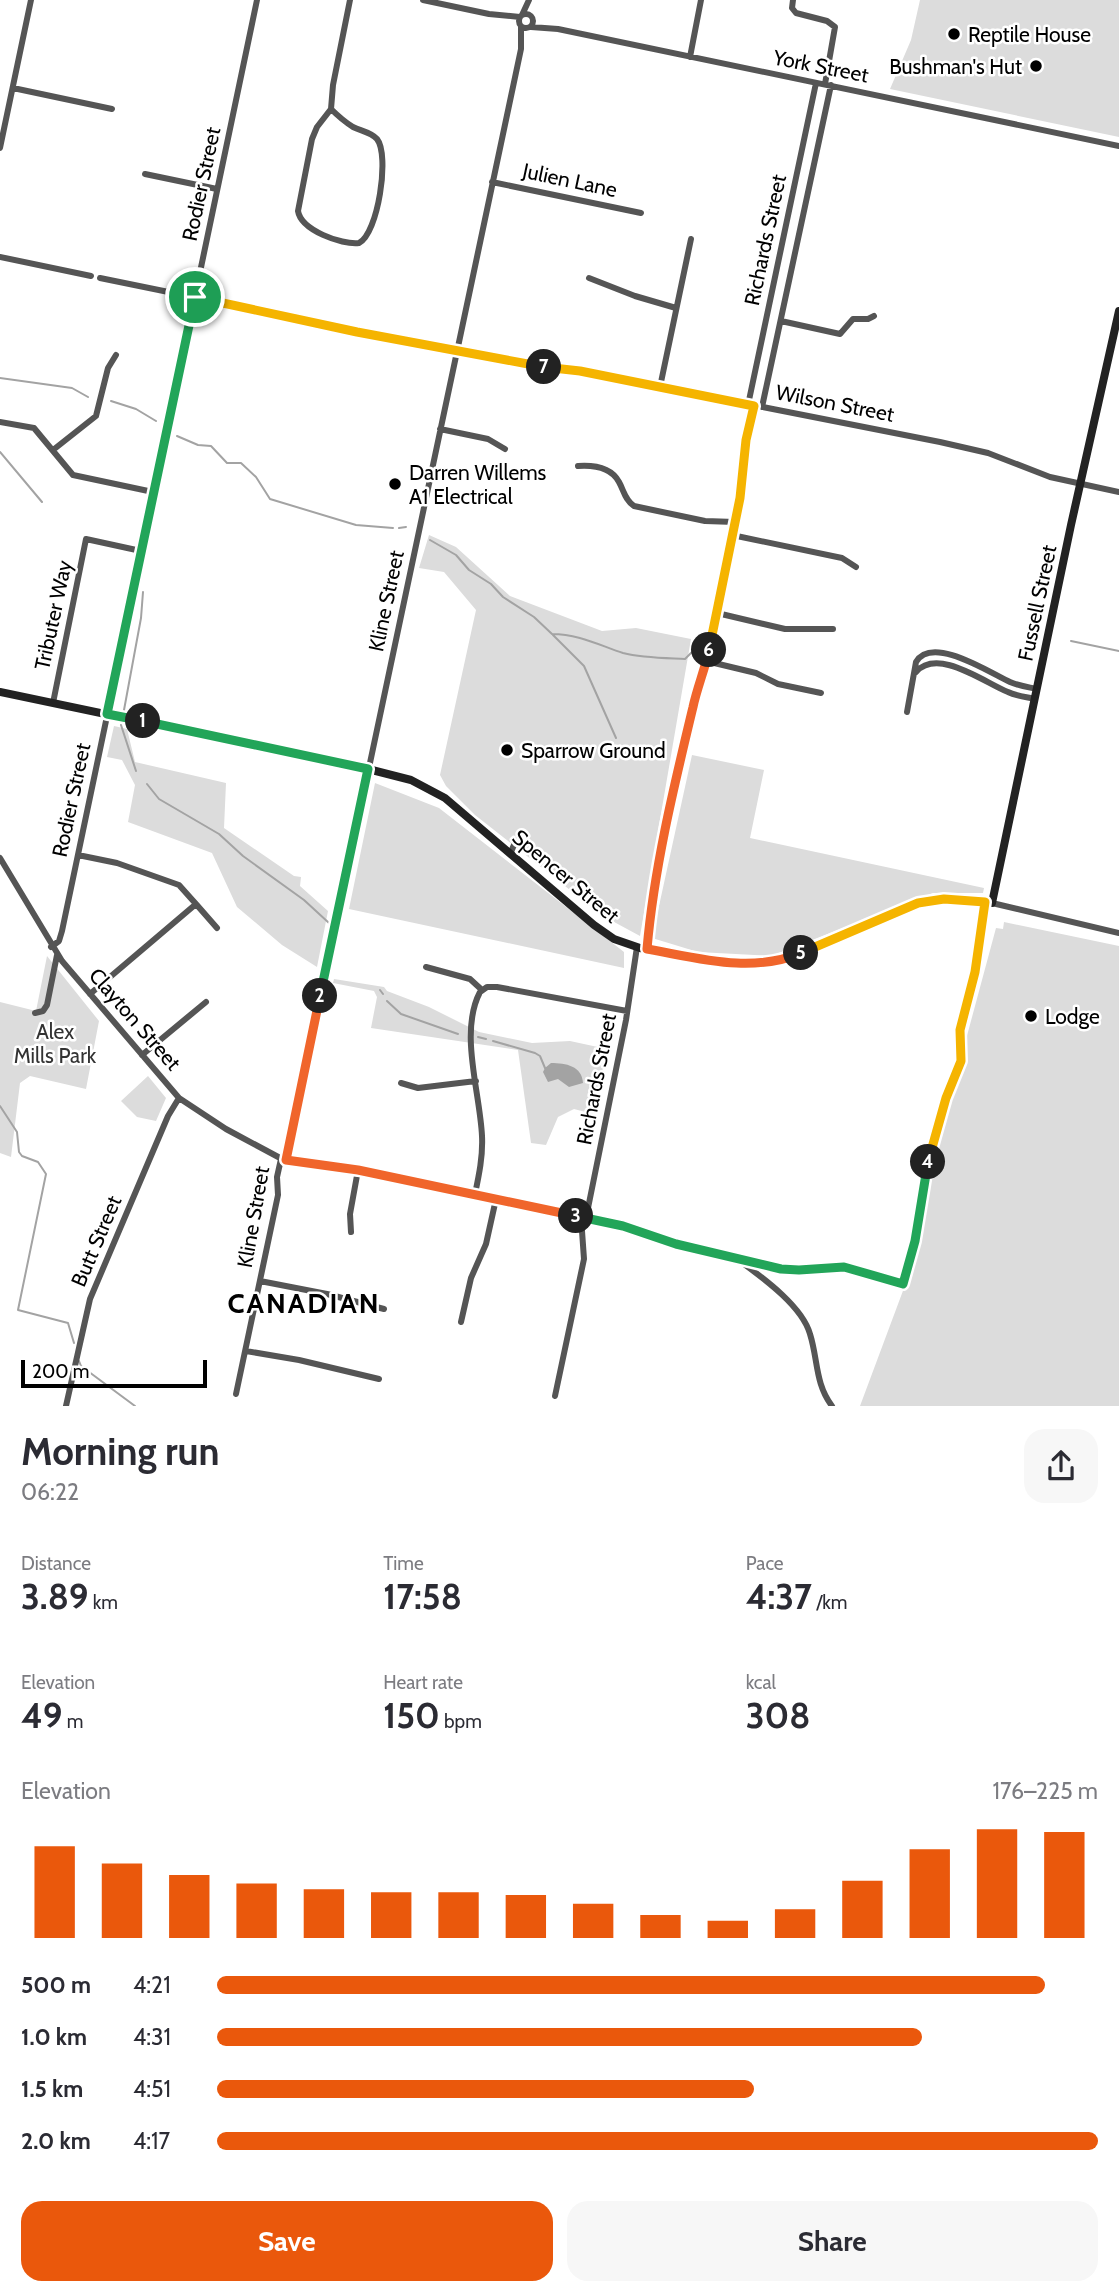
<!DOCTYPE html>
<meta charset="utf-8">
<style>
body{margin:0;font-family:Cabin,sans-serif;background:#f7f7f7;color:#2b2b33;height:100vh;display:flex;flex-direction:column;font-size:26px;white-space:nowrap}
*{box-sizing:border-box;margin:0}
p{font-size:23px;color:#7c7c81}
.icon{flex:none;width:38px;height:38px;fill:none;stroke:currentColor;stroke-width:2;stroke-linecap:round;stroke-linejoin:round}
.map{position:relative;height:1406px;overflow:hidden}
.drawer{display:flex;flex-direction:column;background:#fff;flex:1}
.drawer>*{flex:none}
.scale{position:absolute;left:21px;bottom:18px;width:186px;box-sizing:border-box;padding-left:7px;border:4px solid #000;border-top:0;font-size:19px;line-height:24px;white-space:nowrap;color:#000;-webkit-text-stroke:5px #fff;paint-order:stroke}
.pin{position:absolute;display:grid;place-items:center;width:60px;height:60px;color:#fff;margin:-30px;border:4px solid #fff;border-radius:50%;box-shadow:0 2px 7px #0007}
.km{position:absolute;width:35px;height:35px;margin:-18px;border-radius:50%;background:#222;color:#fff;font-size:19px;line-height:35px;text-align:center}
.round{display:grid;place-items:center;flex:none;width:74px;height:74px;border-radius:21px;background:#f7f7f7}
.headline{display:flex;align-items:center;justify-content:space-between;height:119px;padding:0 21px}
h1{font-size:38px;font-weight:800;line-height:52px}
.metrics{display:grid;grid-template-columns:repeat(3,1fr);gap:10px;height:119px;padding:7px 21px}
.metrics div{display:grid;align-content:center}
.metrics b{font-size:35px;font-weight:800}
.metrics small{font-size:19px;font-weight:400}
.metrics p{font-size:19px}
.chart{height:196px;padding:14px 21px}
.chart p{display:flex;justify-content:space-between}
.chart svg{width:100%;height:126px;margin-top:7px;stroke:#ea580c;stroke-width:6}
.action{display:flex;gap:14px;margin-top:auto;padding:14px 21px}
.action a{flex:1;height:80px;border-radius:21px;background:#ea580c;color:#fff;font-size:28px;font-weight:800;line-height:80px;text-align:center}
.action a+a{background:#f7f7f7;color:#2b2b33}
ul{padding:0 21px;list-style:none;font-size:23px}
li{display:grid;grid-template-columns:112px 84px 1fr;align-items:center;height:52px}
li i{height:18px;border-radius:9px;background:#ea580c}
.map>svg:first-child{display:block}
</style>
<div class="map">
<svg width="1119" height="1406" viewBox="0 0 1119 1406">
<rect width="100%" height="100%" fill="#fff"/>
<path fill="#dcdcdc" d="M920 0H1119V137L890 89 911 40Z
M429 535 456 547 510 596 602 631 636 628 691 639 640 936 603 916 475 815 446 786 440 775 476 610 444 572 419 568Z
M114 726 127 729 135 762 226 783 224 828 294 876 301 877 300 886 328 911 317 967 282 945 237 907 212 853 128 822 135 785 122 760 107 757Z
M692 755 764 770 750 838 984 888 983 893H933L771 956 698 952 652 938Z
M375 783 439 808 624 952V968L349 909Z
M1004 922 1119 946V1406H860L907 1280 947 1110 996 928 1003 929Z
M47 956 99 1021 86 1089 30 1076 20 1083 11 1157 0 1153V1002L36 1011Z
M334 979 384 987 387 991 429 1007 479 1032 532 1043 570 1041 607 1049 593 1114 574 1109 558 1117 546 1145 531 1143 518 1050 371 1028 377 997 374 991 333 983Z
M148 1076 166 1098 156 1121 137 1117 121 1101Z"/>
<path fill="#a3a3a3" d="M551 1063C566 1063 582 1066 583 1083L569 1087 558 1079 548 1082 543 1072 545 1068Z"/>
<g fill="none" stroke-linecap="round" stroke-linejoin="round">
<path stroke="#a3a3a3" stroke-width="2" d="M0 378 72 388 88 397
M111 401 136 409 156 421
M177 436 198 445 211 446 227 463H241L256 477 270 499 356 525 393 528
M0 452 42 502
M399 528 406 527
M430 540 456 555 469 570 491 584 503 597 534 617 552 634C578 634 599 645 623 653 643 658 665 658 685 659L697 647
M553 635 584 666 616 738
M1071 641 1119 651
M124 710 141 618 143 592
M121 725 136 771
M147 784 159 799 219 834 243 856 304 900 329 923
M380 990 383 994
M387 1001 401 1014 458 1034
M478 1037 486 1039
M493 1041 535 1053 540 1056 545 1068
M0 1106 17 1132 19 1152 22 1156 38 1162 46 1174 18 1310 68 1323 74 1343
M79 1361 81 1366 135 1406"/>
<path stroke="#555" stroke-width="6" d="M423 0 489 14 520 17
M793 0 792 8 796 13 827 21 835 27 825 84
M519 21a7 7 0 1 1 14 0a7 7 0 1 1-14 0Z
M522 15 529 0
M531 27 558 29 1119 146
M690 57 701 0
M13 88 112 109
M331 109C338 116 345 122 353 127 361 131 371 132 377 139 390 155 378 234 359 243 341 245 301 230 298 211L312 139 317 127 331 109 333 85 350 0
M0 148 31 0
M145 174 217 189
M492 182 641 213
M0 257 91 276
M100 278 457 351
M589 278 635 296 676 308
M781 321 840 334 853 319H868L874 316
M457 351 527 366 580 371 940 442 988 453 1050 477 1119 492
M660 387 691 239
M748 405 816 83
M762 407 831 85
M0 422 34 428 73 475 153 492
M440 429 488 439 505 449
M53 450 96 416 108 368 116 355
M578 466C593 465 611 467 619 482 624 491 625 500 634 506L705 521 735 522
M732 535 842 558 856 567
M717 613 785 629H833
M706 661 756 673 778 684 821 693
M916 672C938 647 985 683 1008 692 1016 696 1026 697 1035 699
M53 703 86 539 141 551
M907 712 916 662C932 634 992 674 1010 682 1019 686 1028 687 1037 689
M511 852 516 840
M78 855 117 863 179 885 196 904 90 994
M0 858 62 961 179 1098 226 1129 282 1159 358 1170 586 1218 623 1226 676 1244 781 1269 799 1270 844 1267 903 1284 915 1241 931 1150 946 1098 961 1061 960 1029 974 978 985 902
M992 903 1119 933
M196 904 217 928
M51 947 59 941 62 931 257 0
M647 949 659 869 693 707 711 643 740 498 746 440 754 406
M426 967 470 979 482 990
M35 1013 43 1011 47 1005 57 955
M142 1055 206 1002
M401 1083 418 1088 476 1081
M286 1160 521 49V27
M475 1194C479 1175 483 1156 482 1136 480 1092 459 1032 480 992L487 987H497L627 1011
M586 1218 626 1020 637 947
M351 1232 350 1214 358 1170
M740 1261C763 1278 802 1306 810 1334 818 1359 815 1384 832 1406
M260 1281 327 1294 384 1309
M461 1322 471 1278 486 1244 496 1199
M246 1351 299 1360 379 1379
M236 1394 278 1195 277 1177 281 1159
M555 1396 584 1259 581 1217
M66 1406 90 1299 168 1116 179 1098"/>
<path stroke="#222" stroke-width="8" d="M0 692 368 769 411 780 445 798 594 925 614 939 640 948 717 961 761 964 789 958 921 902 956 899 992 903 1071 525 1119 311"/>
</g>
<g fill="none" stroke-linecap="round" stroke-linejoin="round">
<g stroke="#fff" stroke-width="14">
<path id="split-1" d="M143 721 107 714 195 297"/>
</g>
<g stroke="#fff" stroke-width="14">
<path id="split-2" d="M143 721 368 769 320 996"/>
</g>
<g stroke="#fff" stroke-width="14">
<path id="split-3" d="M320 996 286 1160 358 1170 576 1216"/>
</g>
<g stroke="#fff" stroke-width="14">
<path id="split-4" d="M576 1216 623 1226 676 1244 781 1269 799 1270 844 1267 903 1284 915 1241 928 1162"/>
</g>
<g stroke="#fff" stroke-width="14">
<path id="split-5" d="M801 953 918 903 944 899 985 902 975 972 960 1030 961 1061 946 1098 928 1162"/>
</g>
<g stroke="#fff" stroke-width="14">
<path id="split-6" d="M709 650C705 669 697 688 693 707 674 786 654 868 647 949 698 958 751 974 801 953"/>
</g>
<g stroke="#fff" stroke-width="14">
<path id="split-7" d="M544 367 580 371 754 406 746 440 740 498 709 650"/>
</g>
<g stroke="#fff" stroke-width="14">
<path id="split-8" d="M195 297 357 332 544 367"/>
</g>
<use href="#split-1" stroke="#22a559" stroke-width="9"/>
<use href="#split-2" stroke="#22a559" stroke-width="9"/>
<use href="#split-3" stroke="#f0652b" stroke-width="9"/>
<use href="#split-4" stroke="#22a559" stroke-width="9"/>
<use href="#split-5" stroke="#f5b400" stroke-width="9"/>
<use href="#split-6" stroke="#f0652b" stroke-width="9"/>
<use href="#split-7" stroke="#f5b400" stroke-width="9"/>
<use href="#split-8" stroke="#f5b400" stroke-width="9"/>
</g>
<g fill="#000" stroke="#fff" stroke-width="2.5">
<circle cx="954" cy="34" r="7"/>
<circle cx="1036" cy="66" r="7"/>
<circle cx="395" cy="484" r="7"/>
<circle cx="507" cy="750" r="7"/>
<circle cx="1031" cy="1016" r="7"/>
</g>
<g text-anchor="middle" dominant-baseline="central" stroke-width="5" stroke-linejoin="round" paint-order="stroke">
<g font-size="21" fill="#000" stroke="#fff" text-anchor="start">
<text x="968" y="34">Reptile House</text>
<text x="1022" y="66" text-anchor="end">Bushman's Hut</text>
<text x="409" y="472">Darren Willems<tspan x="409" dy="24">A1 Electrical</tspan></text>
<text x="521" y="750">Sparrow Ground</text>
<text x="1045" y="1016">Lodge</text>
</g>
<g font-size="21" fill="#000" stroke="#fff">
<text transform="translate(821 66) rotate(11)">York Street</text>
<text transform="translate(570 180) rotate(12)">Julien Lane</text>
<text transform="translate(201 184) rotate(-78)">Rodier Street</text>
<text transform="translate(765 240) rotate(-78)">Richards Street</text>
<text transform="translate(835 403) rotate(11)">Wilson Street</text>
<text transform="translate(386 601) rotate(-78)">Kline Street</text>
<text transform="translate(1037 603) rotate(-78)">Fussell Street</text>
<text transform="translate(53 615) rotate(-78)">Tributer Way</text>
<text transform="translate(71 800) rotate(-78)">Rodier Street</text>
<text transform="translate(566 876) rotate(40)">Spencer Street</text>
<text transform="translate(135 1019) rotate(49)">Clayton Street</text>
<text transform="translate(596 1079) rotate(-79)">Richards Street</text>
<text transform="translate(253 1217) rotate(-80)">Kline Street</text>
<text transform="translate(96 1241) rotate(-67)">Butt Street</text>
</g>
<g font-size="21" fill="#333" stroke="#fff">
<text x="55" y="1031">Alex<tspan x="55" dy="24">Mills Park</tspan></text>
</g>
<g font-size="28" font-weight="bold" letter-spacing="2" fill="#000" stroke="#fff">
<text x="304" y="1303">CANADIAN</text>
</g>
</g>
</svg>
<div class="scale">200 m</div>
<div class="pin" style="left:195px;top:297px;background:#1e9e55"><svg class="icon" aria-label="arrive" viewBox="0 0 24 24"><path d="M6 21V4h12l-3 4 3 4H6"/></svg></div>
<b class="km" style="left:143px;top:721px">1</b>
<b class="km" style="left:320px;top:996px">2</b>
<b class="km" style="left:576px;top:1216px">3</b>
<b class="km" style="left:928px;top:1162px">4</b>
<b class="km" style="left:801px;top:953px">5</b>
<b class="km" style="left:709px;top:650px">6</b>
<b class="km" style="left:544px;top:367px">7</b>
</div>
<section class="drawer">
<div class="headline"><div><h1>Morning run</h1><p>06:22</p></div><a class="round"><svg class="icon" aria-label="share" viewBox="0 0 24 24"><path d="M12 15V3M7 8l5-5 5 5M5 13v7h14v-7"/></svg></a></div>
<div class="metrics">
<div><p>Distance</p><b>3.89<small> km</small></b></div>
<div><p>Time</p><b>17:58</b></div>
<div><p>Pace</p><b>4:37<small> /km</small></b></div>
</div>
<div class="metrics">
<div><p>Elevation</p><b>49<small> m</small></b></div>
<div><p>Heart rate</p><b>150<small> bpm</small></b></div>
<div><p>kcal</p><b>308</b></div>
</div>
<div class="chart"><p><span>Elevation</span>176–225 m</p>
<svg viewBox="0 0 160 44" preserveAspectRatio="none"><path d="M5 44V12M15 44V18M25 44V22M35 44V25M45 44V27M55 44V28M65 44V28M75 44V29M85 44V32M95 44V36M105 44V38M115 44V34M125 44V24M135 44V13M145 44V6M155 44V7"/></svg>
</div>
<ul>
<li><b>500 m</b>4:21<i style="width:94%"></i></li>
<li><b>1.0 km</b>4:31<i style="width:80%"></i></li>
<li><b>1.5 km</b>4:51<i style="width:61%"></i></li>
<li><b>2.0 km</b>4:17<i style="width:100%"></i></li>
</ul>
<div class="action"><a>Save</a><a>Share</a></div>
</section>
